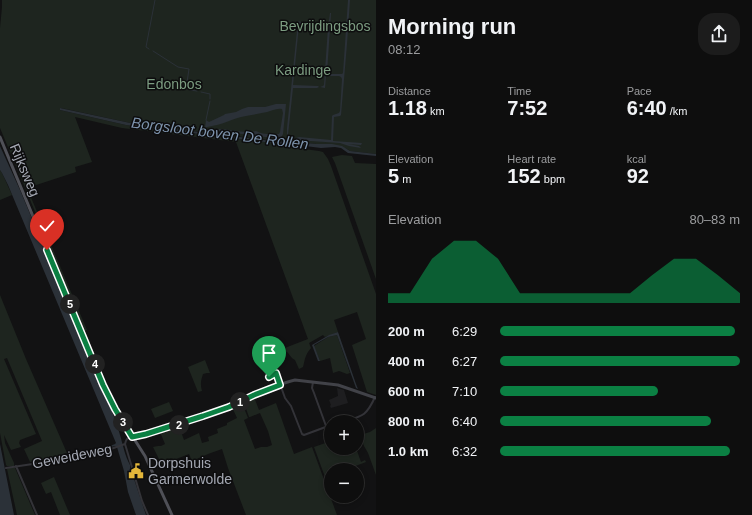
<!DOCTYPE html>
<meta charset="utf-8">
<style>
body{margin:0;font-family:Helvetica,sans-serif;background:#1c1c1c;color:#f1f3f6;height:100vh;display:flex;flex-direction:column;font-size:15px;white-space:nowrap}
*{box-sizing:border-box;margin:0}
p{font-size:13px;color:#9b9c9e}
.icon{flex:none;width:22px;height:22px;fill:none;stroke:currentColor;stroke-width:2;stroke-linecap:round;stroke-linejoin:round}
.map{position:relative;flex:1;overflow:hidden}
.side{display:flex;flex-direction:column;background:#0e0e0e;width:376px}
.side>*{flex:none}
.tools{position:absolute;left:324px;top:415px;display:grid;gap:8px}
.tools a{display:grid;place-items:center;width:40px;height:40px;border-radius:50%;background:#0e0e0e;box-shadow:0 2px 6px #0003,0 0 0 1px #2e2e2e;font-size:20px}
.pin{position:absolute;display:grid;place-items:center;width:34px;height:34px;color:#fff;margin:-41px -17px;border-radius:50% 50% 50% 0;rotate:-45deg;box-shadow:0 0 4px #0007}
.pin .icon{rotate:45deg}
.km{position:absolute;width:20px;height:20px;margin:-10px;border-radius:50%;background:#222;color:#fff;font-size:11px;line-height:20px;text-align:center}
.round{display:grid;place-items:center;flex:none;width:42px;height:42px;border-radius:16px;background:#1c1c1c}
.headline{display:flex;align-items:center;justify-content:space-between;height:68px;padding:0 12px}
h1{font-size:22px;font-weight:600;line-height:30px}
.metrics{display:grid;grid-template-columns:repeat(3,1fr);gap:6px;height:68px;padding:4px 12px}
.metrics div{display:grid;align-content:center}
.metrics b{font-size:20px;font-weight:600}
.metrics small{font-size:11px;font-weight:400}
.metrics p{font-size:11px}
.chart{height:112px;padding:8px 12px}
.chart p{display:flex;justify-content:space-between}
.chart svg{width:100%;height:72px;margin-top:4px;fill:#0b8043;opacity:.7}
ul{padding:0 12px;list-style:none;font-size:13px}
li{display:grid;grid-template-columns:64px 48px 1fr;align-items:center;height:30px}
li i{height:10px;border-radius:5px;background:#0b8043}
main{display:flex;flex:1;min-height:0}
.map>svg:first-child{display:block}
</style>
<main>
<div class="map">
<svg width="376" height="515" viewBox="0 0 376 515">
<rect width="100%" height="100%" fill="#121213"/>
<path fill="#1e1e20" d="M337 388 344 390 348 403 331 408 330 406 331 405 329 400 338 396Z"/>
<path fill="#1e251f" d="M2 0H376V154L350 151 347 149 323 144H316L288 141V142L286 139 284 138 286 142 135 124 61 108 60 109V110L126 125 281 144H287L290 147 319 151 323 152 328 159 331 166 376 294V395L367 392 352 345 366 339 357 312 334 320 338 332 325 337 323 335 309 343 311 348C305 355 305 359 303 367L299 369 295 360C288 357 289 347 280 354L277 351 308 339 236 142 122 128 75 117 92 162 75 167 76 172 27 188 87 330 85 331 0 128V28L2 7Z
M342 155 352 156 355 163 376 164V279L335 163 332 157Z
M0 170 2 173 12 195 0 200Z
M0 295 26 359 67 453 47 459 30 462 24 449 42 441 7 358 4 359 36 434 20 440 19 443 21 447 11 450 4 435 5 443 14 463V466H7L6 465 0 433Z
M337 335 350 373 347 374 339 371 333 373 330 358 320 361 314 346 328 337Z
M205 360 210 373H207L203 374C201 380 200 384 202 391L198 392 188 367Z
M254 397 259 410 276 403 294 454 312 447 337 515H246L228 468 222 449 208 454 192 461 189 454 163 464 162 465 153 447 158 446H161L165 444 160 432 179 426 184 440 199 433 202 443 209 441 208 437 218 433 217 429 227 425V423L237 418 232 407 242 403 248 418 244 420 255 449 261 447H267L272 445 268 431 260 413 250 417H249L244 403V402Z
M169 402 173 411 155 418 151 409Z
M376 428V475L368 453 364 446 360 435 370 432Z
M331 441V448H356L361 462 365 460 366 462 345 470H331V475L325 477 314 447Z
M9 468H15L35 515H17L7 469Z
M54 477 70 515H60L51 492 46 494 41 483Z"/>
<path fill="#2b3138" d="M348 0H350L347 44 341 115 340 116 334 117 333 141 362 143 361 145 348 144 359 146 361 148 349 146 340 143 296 140V138L299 137 331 140 332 116 333 115 339 113 340 111 342 79 341 77 339 76H326L325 88 320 87 323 86 324 85 328 27 327 24 329 21 330 13H331L327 73 328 74H342L343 73Z
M298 21 301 22 325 24 324 25 300 24 299 25 293 85 318 86 319 87 317 88H293L288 135 287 134V128Z
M276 104H286L283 134 282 136 280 139 211 130C225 126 241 135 256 131 262 135 271 134 279 134L280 132 283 113 282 109C276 108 272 111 267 112 258 114 250 115 241 117 233 119 225 123 217 125 213 126 209 126 205 128L206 120 209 122 224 115 225 114 236 112 242 109 248 107H265Z
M60 108 135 124 272 141 286 142 288 141 316 144H332L342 146 350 151 376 154V156L348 153 341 148 335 147 321 148 289 144H281L126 125 60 110Z
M0 146 20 190 108 401C112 412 117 423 120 435 123 445 125 456 130 465V467L146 515H136L128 492 124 471 117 447 116 446 110 447V446L115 444 116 443 8 185 2 173 0 170Z
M338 332 356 384 358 389 356 388 337 335 328 337 314 345 320 361H318L312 345 329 335Z
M0 444 14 515H0Z"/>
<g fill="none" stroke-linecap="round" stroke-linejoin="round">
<path stroke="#2b3138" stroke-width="1" d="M149 49 146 47 155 0
M153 51 178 67 189 69 186 89
M190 90 197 91
M201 92 210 94V99
M206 120 210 101"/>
<path stroke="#333338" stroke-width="2" d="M276 373 269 377 267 376 264 370 272 366 274 367 285 398 291 406 302 434 304 435 331 425
M313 382 312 388 314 393 326 426
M342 422C362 416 366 417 375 397
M125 444 142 501 148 515
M16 466 37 515
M6 468 46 462 79 454 108 450 125 444C126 439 127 438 132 437"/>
<path stroke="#414248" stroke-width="3" d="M133 437C145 436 157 431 168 428 189 421 210 415 230 407 251 398 272 385 295 380L338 385 376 398"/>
<path stroke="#4f5057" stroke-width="3" d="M0 137 103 385 115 409 145 456 172 515"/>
</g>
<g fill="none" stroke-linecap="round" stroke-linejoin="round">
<g stroke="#fff" stroke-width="8">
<path id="route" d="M47 250 103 385 115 409 132 437 146 434 203 416 229 407 254 395 280 385 276 373 269 377"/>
</g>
<use href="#route" stroke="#0b8043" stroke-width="5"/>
</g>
<defs>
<g id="civic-bare" transform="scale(1.2)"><path d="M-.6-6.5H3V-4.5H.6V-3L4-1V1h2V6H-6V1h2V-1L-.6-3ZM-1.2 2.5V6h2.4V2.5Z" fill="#e3b63a" stroke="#0d0d0e" stroke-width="2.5" paint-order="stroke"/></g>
</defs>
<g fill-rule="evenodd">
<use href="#civic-bare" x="136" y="471"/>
</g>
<g text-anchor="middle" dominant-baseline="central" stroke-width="3" stroke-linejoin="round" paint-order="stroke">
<g font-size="14" fill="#7c9c81" stroke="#0d0d0e">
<text x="325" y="26">Bevrijdingsbos</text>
<text x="303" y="70">Kardinge</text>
<text x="174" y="84">Edonbos</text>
</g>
<g font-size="14" fill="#a4a8b3" stroke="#0d0d0e">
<text transform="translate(25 170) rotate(67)">Rijksweg</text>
<text transform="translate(72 456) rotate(-11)">Geweideweg</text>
</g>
<g font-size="14" fill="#a4a8b3" stroke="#0d0d0e" text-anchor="start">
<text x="148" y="463">Dorpshuis<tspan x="148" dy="16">Garmerwolde</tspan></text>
</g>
<g font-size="15" font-style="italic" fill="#7d93ac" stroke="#0d0d0e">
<text transform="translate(220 133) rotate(7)">Borgsloot boven De Rollen</text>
</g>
</g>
</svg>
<div class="tools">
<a>+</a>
<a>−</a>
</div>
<div class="pin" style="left:269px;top:377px;background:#1e9e55"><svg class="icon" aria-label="arrive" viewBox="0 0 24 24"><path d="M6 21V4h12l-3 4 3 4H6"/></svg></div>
<div class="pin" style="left:47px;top:250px;background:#d93025"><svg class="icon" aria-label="check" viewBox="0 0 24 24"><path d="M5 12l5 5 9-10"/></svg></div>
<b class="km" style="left:240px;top:402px">1</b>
<b class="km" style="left:179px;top:425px">2</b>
<b class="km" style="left:123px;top:422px">3</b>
<b class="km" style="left:95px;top:364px">4</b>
<b class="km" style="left:70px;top:304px">5</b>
</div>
<section class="side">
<div class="headline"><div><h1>Morning run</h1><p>08:12</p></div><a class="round"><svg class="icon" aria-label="share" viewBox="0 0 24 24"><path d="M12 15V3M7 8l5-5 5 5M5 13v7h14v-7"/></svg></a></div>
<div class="metrics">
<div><p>Distance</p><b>1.18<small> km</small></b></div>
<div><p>Time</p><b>7:52</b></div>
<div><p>Pace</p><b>6:40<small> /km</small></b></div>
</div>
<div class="metrics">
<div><p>Elevation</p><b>5<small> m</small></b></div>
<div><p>Heart rate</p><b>152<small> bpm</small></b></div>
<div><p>kcal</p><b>92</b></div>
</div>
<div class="chart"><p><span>Elevation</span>80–83 m</p>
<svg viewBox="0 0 160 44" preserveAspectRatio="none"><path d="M0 44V38L10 38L20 17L30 6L40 6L50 17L60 38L70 38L80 38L90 38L100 38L110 38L120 27L130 17L140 17L150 27L160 38V44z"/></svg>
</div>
<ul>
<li><b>200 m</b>6:29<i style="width:98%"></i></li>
<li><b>400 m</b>6:27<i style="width:100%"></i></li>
<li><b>600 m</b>7:10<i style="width:66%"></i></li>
<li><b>800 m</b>6:40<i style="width:88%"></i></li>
<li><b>1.0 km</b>6:32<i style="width:96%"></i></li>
</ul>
</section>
</main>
